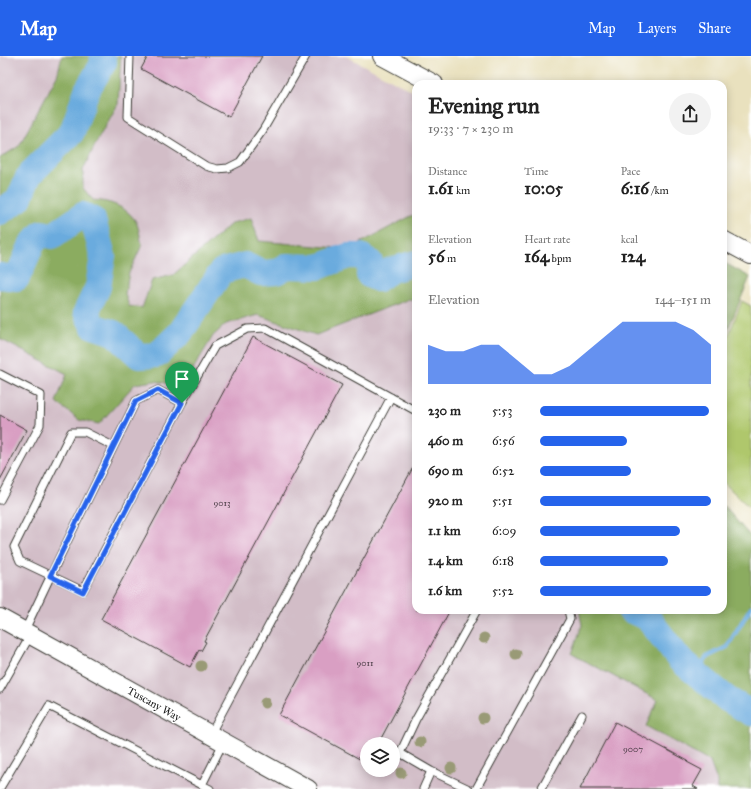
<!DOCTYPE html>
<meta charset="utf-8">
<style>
body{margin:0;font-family:"IM FELL Great Primer",serif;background:#f2f2f2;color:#222;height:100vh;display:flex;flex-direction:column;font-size:15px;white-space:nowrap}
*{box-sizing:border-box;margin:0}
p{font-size:13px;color:#767676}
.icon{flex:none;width:22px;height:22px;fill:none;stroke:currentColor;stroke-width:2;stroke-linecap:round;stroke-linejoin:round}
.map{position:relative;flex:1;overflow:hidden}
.panel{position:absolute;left:412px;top:24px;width:315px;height:534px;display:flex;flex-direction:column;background:#fff;border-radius:12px;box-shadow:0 2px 10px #0003}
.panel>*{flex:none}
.controls{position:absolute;left:360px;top:681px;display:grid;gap:8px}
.controls a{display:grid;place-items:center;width:40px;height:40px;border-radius:50%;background:#fff;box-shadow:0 2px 10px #0003;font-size:20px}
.pin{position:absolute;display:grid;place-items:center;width:34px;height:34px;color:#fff;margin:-41px -17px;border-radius:50% 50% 50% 0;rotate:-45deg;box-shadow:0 0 4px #0007}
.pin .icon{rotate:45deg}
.round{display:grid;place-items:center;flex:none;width:42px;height:42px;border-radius:21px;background:#f2f2f2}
.head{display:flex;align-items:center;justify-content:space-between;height:68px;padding:0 16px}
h1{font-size:22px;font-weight:700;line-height:30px}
.figures{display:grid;grid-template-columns:repeat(3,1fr);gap:6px;height:68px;padding:4px 16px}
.figures div{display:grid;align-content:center}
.figures b{font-size:17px;font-weight:700}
.figures small{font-size:11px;font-weight:400}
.figures p{font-size:11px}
.chart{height:112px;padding:8px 16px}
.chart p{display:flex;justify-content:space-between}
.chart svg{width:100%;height:72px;margin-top:4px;fill:#2563eb;opacity:.7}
ul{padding:0 16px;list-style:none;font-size:13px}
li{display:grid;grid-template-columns:64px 48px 1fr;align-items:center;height:30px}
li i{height:10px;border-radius:5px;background:#2563eb}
header{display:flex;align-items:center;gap:24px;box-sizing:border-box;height:56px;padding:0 20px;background:#2563eb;color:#fff}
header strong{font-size:19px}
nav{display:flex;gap:22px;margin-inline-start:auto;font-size:14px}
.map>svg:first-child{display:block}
</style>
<header>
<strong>Map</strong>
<nav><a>Map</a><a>Layers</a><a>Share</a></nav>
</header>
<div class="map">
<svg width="751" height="733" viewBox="0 0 751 733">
<rect width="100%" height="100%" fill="#fff"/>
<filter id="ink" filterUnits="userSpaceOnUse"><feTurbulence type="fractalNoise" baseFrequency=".025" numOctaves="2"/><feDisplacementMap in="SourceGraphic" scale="8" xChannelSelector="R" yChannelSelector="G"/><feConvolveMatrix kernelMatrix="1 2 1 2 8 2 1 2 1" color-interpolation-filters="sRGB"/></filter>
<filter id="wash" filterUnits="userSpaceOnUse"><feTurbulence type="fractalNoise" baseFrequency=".012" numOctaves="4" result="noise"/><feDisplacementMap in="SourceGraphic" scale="16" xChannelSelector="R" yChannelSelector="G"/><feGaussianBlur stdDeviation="0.9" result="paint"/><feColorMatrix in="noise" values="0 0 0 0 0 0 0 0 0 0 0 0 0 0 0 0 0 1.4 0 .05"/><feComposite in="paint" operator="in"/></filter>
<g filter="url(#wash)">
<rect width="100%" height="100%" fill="#e9e1be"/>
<path fill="#d2bdc7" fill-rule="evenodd" d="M0 0H346L416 37V554H608L735 733H0ZM367 688H393V714H367Z"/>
<path fill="#afc76c" stroke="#667244" d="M742 245 751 250V453L723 426V293Z"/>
<path fill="#8bac60" stroke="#54643e" d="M62 0H121L118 48 97 85 83 114V132L93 144C109 145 125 150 135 164 139 170 140 182 142 189L129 217 125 238 129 250 142 252 152 224 173 219 232 167 251 162 259 185 349 193 411 160 416 159V244L409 243 316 279 258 259 226 268 213 280 183 330 154 325 135 328 99 368 79 364 56 346 67 318 0 283V102L19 90 57 20Z
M723 206 750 221 723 285Z
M723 449 751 481V733H717V725L710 706 646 670 658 644 572 598 582 569 579 554H723Z"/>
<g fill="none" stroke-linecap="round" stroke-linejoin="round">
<path stroke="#6babde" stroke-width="4.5" d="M697 618 707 601 727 591 751 551"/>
<path stroke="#6babde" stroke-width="26" d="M0 156 19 143 29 119 72 76 87 34 104 6 102 0
M0 220 17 222 32 188 42 177 52 180 83 159 93 164 103 200 98 231 86 256 93 270 114 277 139 300 157 299 180 277 222 215 245 209 261 217 276 216 287 210 318 211 348 200H361L370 206 369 219 378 223 391 214 416 207
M630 554 648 562 680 604 727 643 751 657"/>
</g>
<g id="blocks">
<path fill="#d99fc3" d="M148 0H262L229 61 141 13Z
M253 281 342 329 204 585 206 586 201 595 199 594 190 611 101 563Z
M0 359 27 374 0 424Z
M416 406V554H450L378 688H367V707L279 659Z
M615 666 688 705 687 706 702 714 693 730 698 733H580Z"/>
</g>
</g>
<g filter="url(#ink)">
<use href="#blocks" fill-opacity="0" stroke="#3b3a34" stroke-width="1"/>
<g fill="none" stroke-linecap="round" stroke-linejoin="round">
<g stroke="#3b3a34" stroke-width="9">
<path id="service" d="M130 0 128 61 206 110 217 113 228 112 240 106 263 74 306 0
M0 318 41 339 40 369 0 444
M113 390 85 376H71L14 491 20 505 83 535 182 347
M24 576 61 498 136 345 158 334 182 347 215 290 247 273 265 272 416 355
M0 633 30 580
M210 679 391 341
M431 715 469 733
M0 732 49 650 202 729
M210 733 202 729 223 687
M423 733 431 715 400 697 416 663 477 554
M476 733 570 563 568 554
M541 733 582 659"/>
</g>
<g stroke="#3b3a34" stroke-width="20">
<path id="tertiary" d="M382 0 434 28
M723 184 751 199
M0 562 308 733"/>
</g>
<use href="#service" stroke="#fff" stroke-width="7"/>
<use href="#tertiary" stroke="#fff" stroke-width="18"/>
</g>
<g fill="#999a76">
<circle cx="484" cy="582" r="5.5"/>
<circle cx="516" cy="598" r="5.5"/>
<circle cx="201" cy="610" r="5.5"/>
<circle cx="265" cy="647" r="5.5"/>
<circle cx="483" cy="662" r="5.5"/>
<circle cx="420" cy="686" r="5.5"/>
<circle cx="451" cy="712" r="5.5"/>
<circle cx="401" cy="717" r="5.5"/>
</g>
</g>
<g fill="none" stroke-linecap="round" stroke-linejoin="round" filter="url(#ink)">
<g stroke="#fff" stroke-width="8">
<path id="route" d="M158 334 182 347 83 536 50 520 136 345Z"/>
</g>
<use href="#route" stroke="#2563eb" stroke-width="5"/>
</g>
<g text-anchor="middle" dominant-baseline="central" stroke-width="3" stroke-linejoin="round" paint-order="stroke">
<g font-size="9" fill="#4b3d46">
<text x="222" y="446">9013</text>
<text x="365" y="606">9011</text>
<text x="633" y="692">9007</text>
</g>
<g font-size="11" fill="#1c1c1c" stroke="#fff">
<text transform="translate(154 648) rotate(29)">Tuscany Way</text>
</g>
</g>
</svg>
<div class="controls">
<a><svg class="icon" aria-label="layers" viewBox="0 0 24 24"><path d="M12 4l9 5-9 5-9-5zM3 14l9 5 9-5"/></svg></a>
</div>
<div class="pin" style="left:182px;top:347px;background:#1e9e55"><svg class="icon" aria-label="arrive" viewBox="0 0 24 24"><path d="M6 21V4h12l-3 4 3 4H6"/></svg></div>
<section class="panel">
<div class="head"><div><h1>Evening run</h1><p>19:33 · 7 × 230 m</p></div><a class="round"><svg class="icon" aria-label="share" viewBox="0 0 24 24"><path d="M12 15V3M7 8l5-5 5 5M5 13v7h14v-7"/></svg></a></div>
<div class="figures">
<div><p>Distance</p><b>1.61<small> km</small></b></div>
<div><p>Time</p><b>10:05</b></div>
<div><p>Pace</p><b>6:16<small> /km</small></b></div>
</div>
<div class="figures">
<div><p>Elevation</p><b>56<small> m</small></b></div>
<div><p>Heart rate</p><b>164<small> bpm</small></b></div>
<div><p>kcal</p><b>124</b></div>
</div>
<div class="chart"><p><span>Elevation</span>144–151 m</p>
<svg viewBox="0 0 160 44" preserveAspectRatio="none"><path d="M0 44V20L10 24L20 24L30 20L40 20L50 29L60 38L70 38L80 33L90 24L100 15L110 6L120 6L130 6L140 6L150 11L160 20V44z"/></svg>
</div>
<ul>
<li><b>230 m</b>5:53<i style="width:99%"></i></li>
<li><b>460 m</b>6:56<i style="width:51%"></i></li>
<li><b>690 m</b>6:52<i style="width:53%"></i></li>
<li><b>920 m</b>5:51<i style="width:100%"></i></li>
<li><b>1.1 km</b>6:09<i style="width:82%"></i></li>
<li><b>1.4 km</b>6:18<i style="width:75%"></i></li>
<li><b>1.6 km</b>5:52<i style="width:100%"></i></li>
</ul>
</section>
</div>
